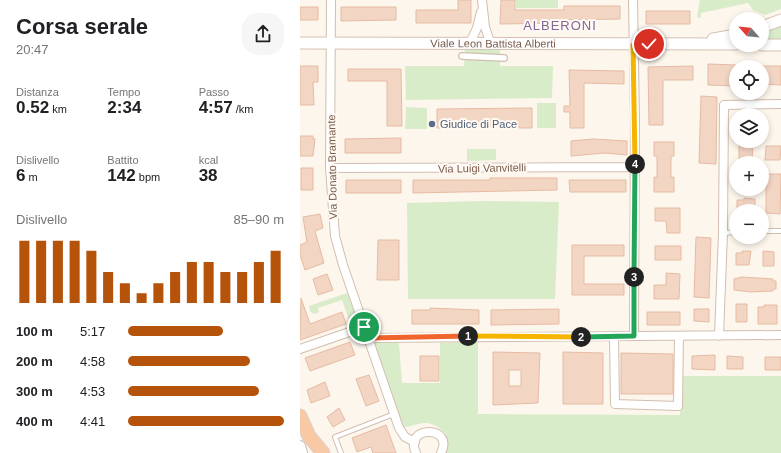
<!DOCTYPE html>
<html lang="it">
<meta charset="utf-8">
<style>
body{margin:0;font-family:Helvetica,sans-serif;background:#f6f6f6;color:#202124;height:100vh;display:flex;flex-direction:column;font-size:15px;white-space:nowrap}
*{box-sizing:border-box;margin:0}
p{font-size:13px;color:#757577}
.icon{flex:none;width:22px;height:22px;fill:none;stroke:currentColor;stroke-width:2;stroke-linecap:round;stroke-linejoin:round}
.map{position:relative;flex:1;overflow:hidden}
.panel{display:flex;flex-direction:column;background:#fff;width:300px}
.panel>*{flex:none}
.needle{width:26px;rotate:297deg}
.controls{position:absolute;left:429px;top:12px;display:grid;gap:8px}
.controls a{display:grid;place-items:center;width:40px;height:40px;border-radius:50%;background:#fff;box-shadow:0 2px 6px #0003;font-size:20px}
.pin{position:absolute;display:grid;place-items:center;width:34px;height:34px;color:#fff;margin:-17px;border:2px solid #fff;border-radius:50%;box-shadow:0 1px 4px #0007}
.km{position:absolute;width:20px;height:20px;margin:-10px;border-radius:50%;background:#222;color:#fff;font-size:11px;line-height:20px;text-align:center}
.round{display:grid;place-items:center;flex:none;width:42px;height:42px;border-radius:16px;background:#f6f6f6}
.headline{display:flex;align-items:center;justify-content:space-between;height:68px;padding:0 16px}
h1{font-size:22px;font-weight:600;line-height:30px}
.figures{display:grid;grid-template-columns:repeat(3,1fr);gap:6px;height:68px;padding:4px 16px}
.figures div{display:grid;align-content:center}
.figures b{font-size:17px;font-weight:600}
.figures small{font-size:11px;font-weight:400}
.figures p{font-size:11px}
.chart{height:112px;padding:8px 16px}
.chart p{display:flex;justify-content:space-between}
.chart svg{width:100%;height:72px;margin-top:4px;stroke:#b45309;stroke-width:6}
ul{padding:0 16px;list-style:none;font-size:13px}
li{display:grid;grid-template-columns:64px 48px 1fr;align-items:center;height:30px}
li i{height:10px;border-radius:5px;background:#b45309}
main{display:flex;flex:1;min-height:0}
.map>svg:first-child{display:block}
</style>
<main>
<section class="panel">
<div class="headline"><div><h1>Corsa serale</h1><p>20:47</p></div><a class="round"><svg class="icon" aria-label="share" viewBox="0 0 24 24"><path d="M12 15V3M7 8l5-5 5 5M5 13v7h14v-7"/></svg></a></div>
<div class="figures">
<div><p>Distanza</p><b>0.52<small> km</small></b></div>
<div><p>Tempo</p><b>2:34</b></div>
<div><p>Passo</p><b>4:57<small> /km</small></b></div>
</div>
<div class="figures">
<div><p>Dislivello</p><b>6<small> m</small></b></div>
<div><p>Battito</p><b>142<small> bpm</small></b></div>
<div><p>kcal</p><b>38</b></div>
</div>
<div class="chart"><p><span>Dislivello</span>85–90 m</p>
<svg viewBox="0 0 160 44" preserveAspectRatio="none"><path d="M5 44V6M15 44V6M25 44V6M35 44V6M45 44V12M55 44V25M65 44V32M75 44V38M85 44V32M95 44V25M105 44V19M115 44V19M125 44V25M135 44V25M145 44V19M155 44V12"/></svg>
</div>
<ul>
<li><b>100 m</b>5:17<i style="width:61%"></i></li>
<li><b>200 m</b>4:58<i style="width:78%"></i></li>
<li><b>300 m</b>4:53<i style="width:84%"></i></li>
<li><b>400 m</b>4:41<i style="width:100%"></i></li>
</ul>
</section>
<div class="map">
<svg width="481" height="453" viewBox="0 0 481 453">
<rect width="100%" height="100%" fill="#fdf6ec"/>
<path fill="#d8ecc9" d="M216 0H258V8H216Z
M400 0H481V9L465 15 453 10 448 3 401 13V18L397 17Z
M481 24V39H462V30Z
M165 49H200V66H253L252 98 106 100 105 66H164Z
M237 103H256V128H237Z
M106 107 127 108V129H105Z
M167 149H196V160L167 161Z
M182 201 259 202 255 299H108L107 203Z
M47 293 58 322 51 325 42 300 18 308 19 312 14 314 10 311 9 306Z
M72 341 99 343 102 383H140V343L178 342V414L380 415 381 376H481V453H144L147 443 145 433C129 418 123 423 103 428Z"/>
<path fill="#f3d5c3" stroke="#e6bba3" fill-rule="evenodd" d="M158 0H171V23H116V10H158Z
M201 0H215V10H264V6H320V19L256 20V23L200 24Z
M0 7H18V20H0Z
M41 7H96V20L41 21Z
M346 11H390V24H346Z
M408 64 436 65V86L408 85Z
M0 66H18V82H13L14 105H0Z
M393 66V80H363V125H349L348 67Z
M462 66H481V85L462 84Z
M48 69H101L102 126H87V81H48Z
M269 70 324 71V84L284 83V128H270V112H264V106H270Z
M401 96 417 97 416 164 399 163Z
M232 108V128H219L218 123H200V126H169V123H150V128H137V109Z
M0 136H13V139H15L13 156H0Z
M101 138V153H45V139Z
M293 139 327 141V155L305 153 271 156V141Z
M354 142H374V156H371V177H374V192H354V177H357V156H354Z
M439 144H453L452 160 439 159Z
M466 146H481L480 160H465Z
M1 168H13V190H1Z
M466 174H481L480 214 466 213Z
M190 178H257V190L113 193V180H190Z
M46 180H101V193H46Z
M269 180H326V192H270Z
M444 198 455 199V211H437V200H444Z
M355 208H380V233H367L366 221H355Z
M20 214 23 228 15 231 24 263 5 270 0 255V245L7 242 3 217Z
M396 237 411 238 409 298 394 297Z
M78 240H99V280H77Z
M272 245H324V256H284V284H324V295H272Z
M355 246H381V260H355Z
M442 251H451L449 265H436V253H442Z
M463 251 474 252V266H463Z
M366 273 380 274 379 299H354V285H366Z
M27 274 33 290 18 295 13 279Z
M442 277 473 279V281H476V289H473V291L451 292 434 290V279Z
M1 298 10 324 42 312 46 324 0 340Z
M436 304H447V322H436Z
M464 305H477V324H458V307H464Z
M130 308 179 310V324H112V310H130Z
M259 309V324L191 325V310Z
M394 309H409V322L394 321Z
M347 312H380V325H347Z
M50 342 55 355 10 371 5 358Z
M193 352 240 353 238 403 193 405ZM209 370H221V386H209Z
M263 352 303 353V404H263Z
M321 353 373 354V394H321Z
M415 355V370L392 369V356Z
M120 356H139V381H120Z
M427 356 443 357V369H427Z
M465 357H481V370H465Z
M69 375 79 401 66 406 56 379Z
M25 382 30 396 11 403 7 390Z
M39 408 45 420 33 427 27 417Z
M86 425 96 453H73L71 447 57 452 52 438Z"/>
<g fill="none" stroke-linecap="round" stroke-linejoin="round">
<g stroke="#d1beb0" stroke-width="6">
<path id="service" d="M462 231H481
M423 233 436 232
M41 453 35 437 94 414"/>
</g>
<g stroke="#d1beb0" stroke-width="8">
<path id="pedestrian" d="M162 56 204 58"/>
</g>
<g stroke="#d1beb0" stroke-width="10">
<path id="minor" d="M31 0 30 168 35 236 43 265 99 428 105 437 115 442
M182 0 185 27 190 42
M333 0 335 120 334 336
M170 43 177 28 181 12
M30 168 335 167
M314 336 315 404 378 406 379 336
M419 336 423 233 424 105 481 104
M68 338 481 335
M0 349 64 327
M116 453C103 425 155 425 141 453"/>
</g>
<g stroke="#d1beb0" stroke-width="12">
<path id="tertiary" d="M0 446 2 453"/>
</g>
<g stroke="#d6c0b0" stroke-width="13">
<g id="secondary">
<path d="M462 27 481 20"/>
<path d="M413 39 436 35"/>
<path id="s1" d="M0 43 436 44"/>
<path d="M462 45H481"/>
</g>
</g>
<g stroke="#dad1cd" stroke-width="15">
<path id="trunk" d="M0 416 9 436 23 453"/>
</g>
<use href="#service" stroke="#fff" stroke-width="4"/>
<use href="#pedestrian" stroke="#fff" stroke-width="5.5"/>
<use href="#minor" stroke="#fff" stroke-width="8"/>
<use href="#tertiary" stroke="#fff" stroke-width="10"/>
<use href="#secondary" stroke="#fff" stroke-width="11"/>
<use href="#trunk" stroke="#f9c8a4" stroke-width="13"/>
</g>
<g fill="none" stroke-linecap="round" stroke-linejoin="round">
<g stroke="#fff" stroke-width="8">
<path id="split-1" d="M64 327 68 338 168 336"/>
</g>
<g stroke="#fff" stroke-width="8">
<path id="split-2" d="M168 336 281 337"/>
</g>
<g stroke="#fff" stroke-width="8">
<path id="split-3" d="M281 337 334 336V277"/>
</g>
<g stroke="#fff" stroke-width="8">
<path id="split-4" d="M334 277 335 164"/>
</g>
<g stroke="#fff" stroke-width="8">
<path id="split-5" d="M335 164 333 45 349 44"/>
</g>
<use href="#split-1" stroke="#f0652b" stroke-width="5"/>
<use href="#split-2" stroke="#f5b400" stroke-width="5"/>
<use href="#split-3" stroke="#22a559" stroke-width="5"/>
<use href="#split-4" stroke="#22a559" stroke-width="5"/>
<use href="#split-5" stroke="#f5b400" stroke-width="5"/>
</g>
<circle fill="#5c6f8a" stroke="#fffaf3" stroke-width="1.5" cx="132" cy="124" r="4"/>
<g text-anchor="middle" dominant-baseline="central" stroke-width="4" stroke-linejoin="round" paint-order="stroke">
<g font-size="11" fill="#7a5c4d" stroke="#fffaf3">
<text stroke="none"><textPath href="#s1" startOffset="193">Viale Leon Battista Alberti</textPath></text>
<text transform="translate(32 167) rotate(-91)">Via Donato Bramante</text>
<text transform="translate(182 168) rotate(-1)">Via Luigi Vanvitelli</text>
</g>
<g font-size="11" fill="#4e5e75" stroke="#fffaf3" text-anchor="start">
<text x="140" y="124">Giudice di Pace</text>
</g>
<g font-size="13" letter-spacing="1" fill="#846695" stroke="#fffaf3">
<text x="260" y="25">ALBERONI</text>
</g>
</g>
</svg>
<div class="controls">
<a><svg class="needle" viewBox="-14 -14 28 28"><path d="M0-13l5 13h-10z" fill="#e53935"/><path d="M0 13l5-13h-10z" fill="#757577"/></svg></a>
<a><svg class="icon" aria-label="locate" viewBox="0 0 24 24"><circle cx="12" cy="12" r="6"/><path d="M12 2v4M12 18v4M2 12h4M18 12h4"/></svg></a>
<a><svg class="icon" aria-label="layers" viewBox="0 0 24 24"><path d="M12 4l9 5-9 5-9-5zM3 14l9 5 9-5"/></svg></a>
<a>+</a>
<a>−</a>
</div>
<div class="pin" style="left:64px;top:327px;background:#1e9e55"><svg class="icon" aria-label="arrive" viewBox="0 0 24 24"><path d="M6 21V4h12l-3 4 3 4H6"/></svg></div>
<div class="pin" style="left:349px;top:44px;background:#d93025"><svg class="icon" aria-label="check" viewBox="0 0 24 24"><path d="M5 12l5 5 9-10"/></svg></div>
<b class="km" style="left:168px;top:336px">1</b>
<b class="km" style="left:281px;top:337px">2</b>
<b class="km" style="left:334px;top:277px">3</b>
<b class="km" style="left:335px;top:164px">4</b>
</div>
</main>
